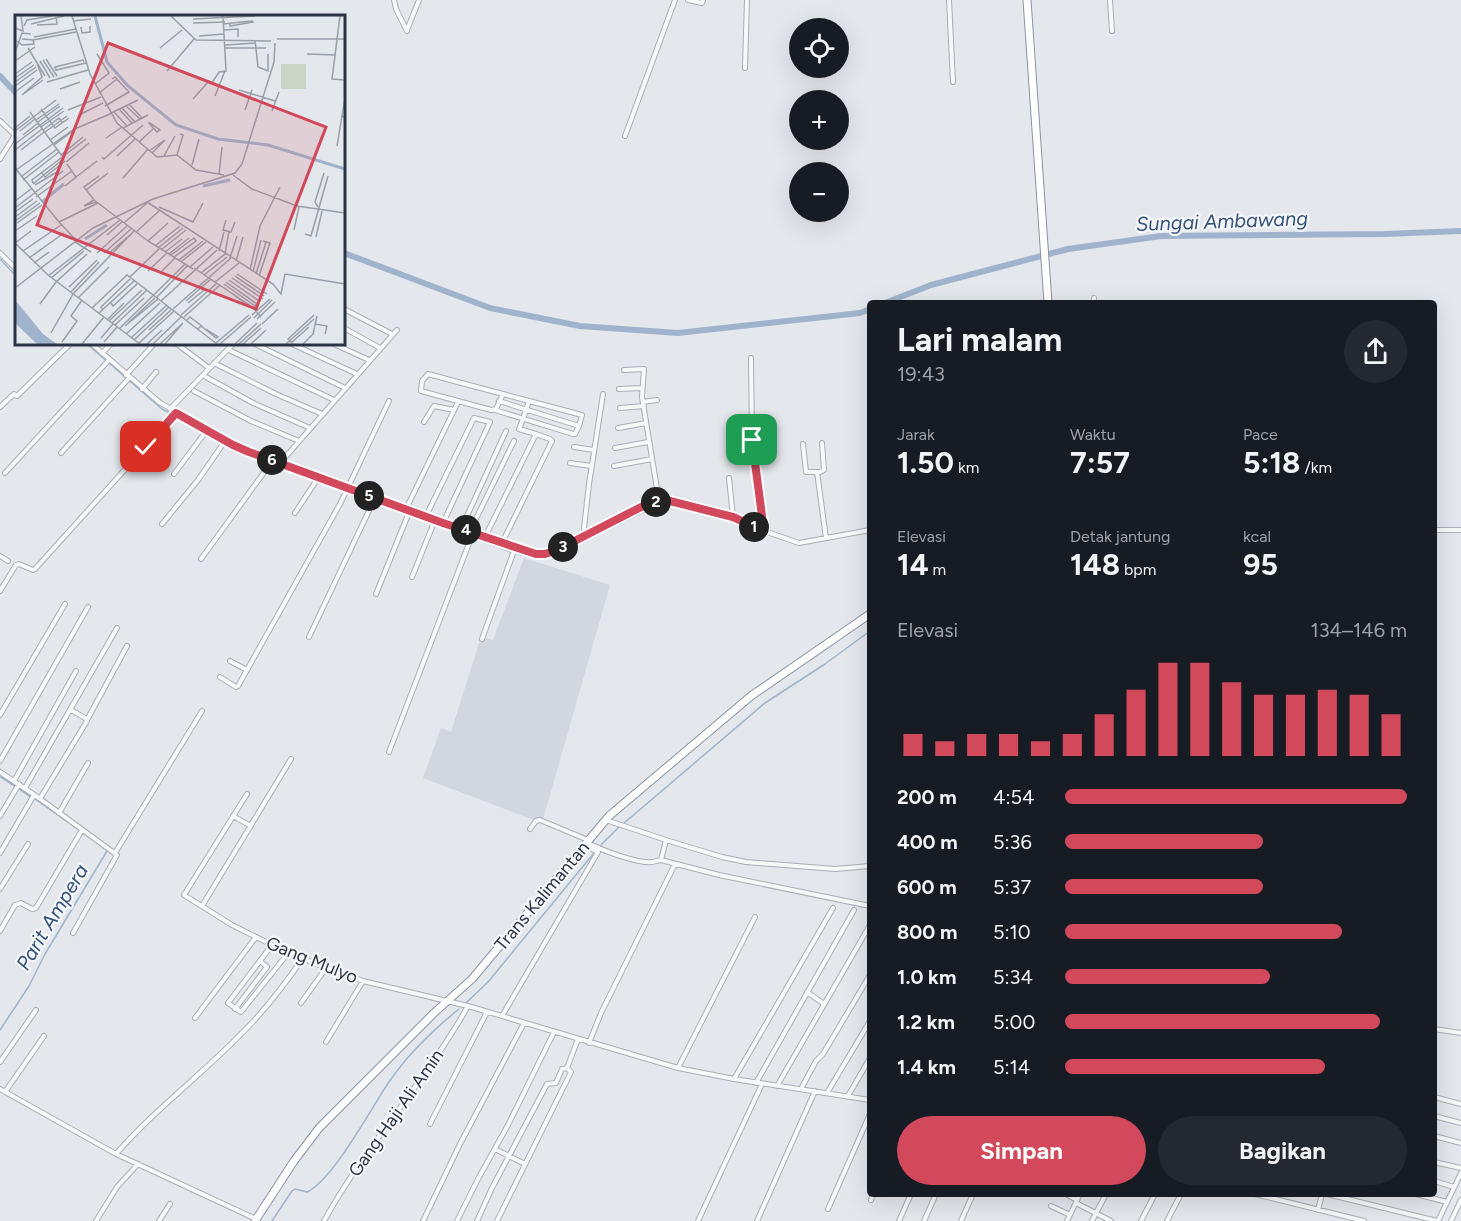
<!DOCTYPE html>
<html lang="id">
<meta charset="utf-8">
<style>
body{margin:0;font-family:Figtree,sans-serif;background:#242831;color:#f1f3f6;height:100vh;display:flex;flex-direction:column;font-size:22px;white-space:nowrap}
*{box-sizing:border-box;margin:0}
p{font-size:20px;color:#9ea1a6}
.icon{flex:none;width:33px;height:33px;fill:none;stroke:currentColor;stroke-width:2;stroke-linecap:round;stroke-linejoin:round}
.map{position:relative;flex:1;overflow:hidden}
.drawer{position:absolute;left:867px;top:300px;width:570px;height:897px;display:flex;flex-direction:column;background:#171b24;border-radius:6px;box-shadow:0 6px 24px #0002}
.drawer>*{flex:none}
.tools{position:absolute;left:789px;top:18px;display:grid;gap:12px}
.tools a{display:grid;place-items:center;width:60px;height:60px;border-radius:50%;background:#171b24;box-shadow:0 6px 24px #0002;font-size:30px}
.pin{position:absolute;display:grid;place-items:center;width:51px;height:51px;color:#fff;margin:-26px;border-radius:12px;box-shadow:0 3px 9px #0006}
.km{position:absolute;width:30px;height:30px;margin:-15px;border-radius:50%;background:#222;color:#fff;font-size:16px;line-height:30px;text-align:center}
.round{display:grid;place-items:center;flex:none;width:63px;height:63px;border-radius:32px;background:#242831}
.head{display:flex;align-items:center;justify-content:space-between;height:102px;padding:0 30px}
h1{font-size:33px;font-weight:700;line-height:45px}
.figures{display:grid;grid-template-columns:repeat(3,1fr);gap:9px;height:102px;padding:6px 30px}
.figures div{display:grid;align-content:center}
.figures b{font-size:30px;font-weight:700}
.figures small{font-size:16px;font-weight:400}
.figures p{font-size:16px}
.chart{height:168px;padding:12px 30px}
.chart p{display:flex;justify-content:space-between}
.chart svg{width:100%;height:108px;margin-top:6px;stroke:#d1495b;stroke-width:6}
.cta{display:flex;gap:12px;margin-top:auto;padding:12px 30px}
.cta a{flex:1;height:69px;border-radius:36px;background:#d1495b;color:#fff;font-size:24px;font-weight:700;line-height:69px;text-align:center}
.cta a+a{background:#242831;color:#f1f3f6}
ul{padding:0 30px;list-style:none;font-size:20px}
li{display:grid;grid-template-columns:96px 72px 1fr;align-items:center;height:45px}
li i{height:15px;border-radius:8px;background:#d1495b}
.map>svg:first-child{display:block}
</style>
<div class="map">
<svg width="1461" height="1221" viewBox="0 0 1461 1221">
<rect width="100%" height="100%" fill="#e4e7ec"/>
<path fill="#d2d6de" d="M524 558 610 585 542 823 423 778 441 728 451 732 481 637 493 640Z"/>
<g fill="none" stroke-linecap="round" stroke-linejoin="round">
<path stroke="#9fb4cc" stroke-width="1.5" d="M0 259 16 276
M87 344 162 409 203 431
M207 434 233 448 343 491
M348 493 511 552C534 559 540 561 563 552L658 505
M35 799 79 830
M623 824 765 703 825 664 870 631
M599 847 619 827
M465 1004 488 982 594 853
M0 1030 29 986 45 954 107 851
M272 1221 292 1191 295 1189 307 1192C334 1179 371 1108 389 1082 408 1054 433 1030 459 1009"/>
<path stroke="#9fb4cc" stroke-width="4" d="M0 775 15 785
M20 788 30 795"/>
<path stroke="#9fb4cc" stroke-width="6" d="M0 76 16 93
M344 253 490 308 580 326 678 333 860 313 870 309
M885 303 931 285 1068 249 1161 236 1384 234 1461 231"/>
<g stroke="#a9aeb7" stroke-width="6">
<path id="street" d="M394 0 396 9 407 31
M688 0 702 3 703 0
M949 0 953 82
M1110 0 1112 31
M407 30 419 0
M745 68 747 0
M0 121 15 135
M625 136 675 0
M0 159 15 135
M0 253 16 269
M1093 303 1094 298
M344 309 392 334
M344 328 380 348
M92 344 159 402 233 445 443 523 536 554H545L557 550 647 504 666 500 733 517 770 533 799 543 870 530
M177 344 209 368
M255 344 345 388
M292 344 357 374
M334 344 369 360
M231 351 334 400
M102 353 111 344
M751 358 752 439 764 530
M214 363 276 394 322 414
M624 370 644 369 642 397 659 501
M428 374 503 394 496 409 491 410 421 391 422 381Z
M126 375 154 344
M206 377 253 403 310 428
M142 389 156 372
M619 389 641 388
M194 391 251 421 299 441
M503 394 529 401
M499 401 579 426 582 415 529 401C526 410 523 420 519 429L536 434
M643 402 657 400
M0 407 14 394 17 396 70 344
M620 408 644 406
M170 409 233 344
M495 410 573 434H575L579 426
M424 422 434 406 454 410
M618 428 646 423
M803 444 806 472H820L824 470 822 443
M574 447 594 450
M615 448 648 442
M61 453 129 378
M280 463 397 330
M570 463 591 466
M614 466 652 459
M817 472 826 538
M5 473 109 360
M174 474 207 430
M729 478 733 517
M406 509 458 402
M295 513 318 478
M426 516 474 418 490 422 443 523
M162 524 198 480 225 441
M461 529 506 431
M1434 530H1461
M470 531 514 441
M485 537 536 434 550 439 552 441 502 543
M583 537 589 484 603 394
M0 556 8 561
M201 559 273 460
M412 577 435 520
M0 591 16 565 19 564 33 570 35 569 176 413
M376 594 410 510
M309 637 375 498
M482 639 515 548
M230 661 247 670
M220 677 236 687 238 686 340 504 389 401
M0 715 65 604
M87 720 127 646
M389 752 473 533
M0 761 88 607
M0 772 39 798 41 797 87 721 85 718 71 710
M14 781 76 671
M25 788 117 628
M247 794 184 895 232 925 272 945 326 968 363 981 468 1006 678 1068 734 1079 870 1100
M39 798 117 855 73 933
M59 813 88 763
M0 816 19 784
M233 816 251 826
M606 820 666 840 661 860
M530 829 536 821 540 820 588 840
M666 840 722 857 746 862 835 869 870 866
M586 842C599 849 637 864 652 862 655 862 658 860 661 860L719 875 870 906
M0 853 34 795
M115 853 202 711
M0 889 28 844
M202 906 291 759
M0 931 15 905 21 903 32 909 36 908 82 830
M272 945 228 1003 241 1012 289 952
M807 992 824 1004
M301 1003 326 968
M235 1009 267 967 260 961
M502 1016 598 852 584 845
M195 1018 256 937
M1434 1029 1461 1033
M326 1042 363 981
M589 1043 601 1013 675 864
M0 1062 36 1010
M678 1068 755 917
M734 1079 833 908
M756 1083 854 910
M777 1086 870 925
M0 1089 116 1154
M801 1089 816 1061 823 1054 870 975
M5 1092 44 1036
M827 1093 870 1021
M848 1096 870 1058
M1434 1097 1461 1104
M1434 1116 1461 1123
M430 1124 487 1012
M1434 1136 1461 1143
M495 1149 525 1164
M1434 1162 1461 1168
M1434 1181 1454 1187
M1066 1194 1077 1200
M1255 1194 1364 1221
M1327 1194 1437 1221
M1416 1194 1447 1202
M871 1200 873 1194
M1076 1203 1111 1221
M1051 1206 1070 1215
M828 1209 870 1114
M1318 1210 1322 1194
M256 1219 116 1154C155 1109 204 1073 245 1030 267 1008 285 984 303 958
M96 1221 117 1187 138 1164
M159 1221 170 1204
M324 1221C366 1145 426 1081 468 1006
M423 1221 460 1144 524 1023
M457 1221 478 1179 508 1125 554 1032
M477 1221 492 1188 547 1084 556 1083 562 1069 567 1068 578 1039
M497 1221 571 1072 567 1068
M698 1221 762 1084
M757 1221 815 1091
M899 1221 911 1194
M924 1221 936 1194
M961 1221 973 1194
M1067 1221 1080 1194
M1092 1221 1106 1194
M1141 1221 1155 1194
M1167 1221 1181 1194
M1438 1221 1461 1173
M1451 1221 1461 1200"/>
</g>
<g stroke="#8b94a3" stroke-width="9">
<path id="highway" d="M1027 0 1048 303
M255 1221 294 1161 319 1128 434 1013 472 979 609 816 751 696 870 614"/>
</g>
<use href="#street" stroke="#f7f8fa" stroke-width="4"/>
<use href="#highway" stroke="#fff" stroke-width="7"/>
</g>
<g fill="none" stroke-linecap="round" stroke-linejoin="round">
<g stroke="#fff" stroke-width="12">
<path id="route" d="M146 447 176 413 233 445 249 452 443 523 536 554H545L557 550 647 504 666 500 733 517 764 531 752 440"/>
</g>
<use href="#route" stroke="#d1495b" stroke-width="8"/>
</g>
<g text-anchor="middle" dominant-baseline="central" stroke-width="4.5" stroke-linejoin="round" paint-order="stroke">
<g font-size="18" fill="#2b3445" stroke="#f4f6f9">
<text transform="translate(542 896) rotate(-50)">Trans Kalimantan</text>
<text transform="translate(312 960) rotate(22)">Gang Mulyo</text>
<text transform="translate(396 1113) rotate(-55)">Gang Haji Ali Amin</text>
</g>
<g font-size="20" font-style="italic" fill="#34527a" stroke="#f4f6f9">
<text transform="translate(1222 221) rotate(-2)">Sungai Ambawang</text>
<text transform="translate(52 917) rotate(-59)">Parit Ampera</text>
</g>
</g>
<g transform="translate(15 15)">
<rect width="330" height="330" fill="#e4e7ec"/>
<path d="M266 49H291V74H266Z" fill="#c9d6c5"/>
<path d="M0 285 28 319 42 329H22L0 308Z" fill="#9fb4cc"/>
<path fill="none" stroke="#9fb4cc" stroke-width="3" d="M80 1 92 47 113 71 161 110 203 124 253 130 330 154M188 171 215 165M27 187 49 169M70 224 92 210"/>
<path fill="none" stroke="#9a9fa9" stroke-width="1.5" d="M57 1 75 59 102 108 142 142 162 140 181 155 209 160M156 1 181 25 256 26M325 1 317 64 330 65M178 4 240 1M58 6 76 4M178 8 210 7M16 9 49 1M208 9 227 7 237 6 238 7 215 11V8M22 10 42 9 41 2M9 11 12 5 37 1M66 12 67 18 75 17V11M0 13 8 16 6 1M208 15 223 14V22M184 21 209 19M19 22 61 14M262 24H330M18 25 61 17M240 25 243 52 253 56V39M2 26 7 30 19 29 18 25 7 24M210 30 241 28M13 33 30 61M145 33 167 15M210 33H251M0 37 7 18 16 19M292 39 321 40M31 44 42 61M28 45 39 62M0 46 20 32M25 46 35 63M69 47 68 45 40 52 41 55 71 48M22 48 27 62 7 80 28 65M152 56 179 24M0 59 17 47M0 63 19 50M0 67 21 52M32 67 73 55M80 69 94 58 82 39M0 71 22 55M45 74 65 67M224 75 260 86M0 77 19 63M84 78 102 64M200 81 210 56M178 84 194 66 197 68 204 57 211 56 208 1M114 89 127 103M90 91 114 77 100 62 97 64M111 91 125 104M107 93 120 107M26 94 40 113 54 103M104 94 117 108M53 95 86 82M230 95 237 75M257 96 264 77M15 97 47 141M99 97 112 111M66 99 88 88M94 99 123 85M327 101 330 83M21 105 44 89M23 107 45 91M134 108H135L145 115 142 117ZM26 112 49 96M0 113 15 101M108 113 133 100M28 115 44 103 47 107M0 116 41 85M5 116 20 104M30 117 52 101M8 120 23 108M91 123 107 112M35 125 53 112M124 127 138 114M0 129 48 93M39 130 62 113 95 99M322 131 327 101 330 102M0 135 27 114M6 135 29 117M134 136 150 125M137 138 150 125M46 140 68 122M162 140 168 120 165 119M102 141 120 124M149 141 160 121M87 142 89 144 128 110M51 147 74 128M177 150 184 124M0 153 44 207M1 155 62 112M27 158 30 162 50 146M204 159 207 132M218 160 237 174 282 191 330 198M84 161 69 172 79 185 133 226 178 254M6 162 42 134M61 162 82 146M108 163 133 134M8 165 44 137M18 168 17 165 71 124M18 169 47 145M20 170 42 157M50 171 61 162 52 149M71 175 93 158M21 182 57 156M79 185 69 191 81 187M0 186 16 174M132 187 258 269 266 279 270 259 330 269M144 192 178 207 188 188M303 192 300 187 309 158M0 193 48 156M0 197 18 184M0 202 22 186M211 205 208 215 216 217 220 207M0 206 25 188M2 208 27 190M109 208 132 188M279 215 284 192M0 216 22 201M121 217 144 196M290 219 296 221 313 161M92 220 107 207M301 222 307 196M61 225 44 207 83 188M133 226 153 208M60 227 76 237M0 228 33 260 125 329M0 228 16 216M140 231 165 211M143 233 168 213M146 235 171 215M8 236 46 210M204 236 209 217M150 237 167 224M82 238 112 211M89 238 116 214M93 239 115 220M154 239 174 223M156 240 179 223 181 226 159 242M14 243 49 218M215 243 222 221M164 245 188 226M167 246 191 227M221 246 228 222M19 248 34 237M175 252 198 232M179 253 206 271 237 292V293L208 272M235 255 245 211 265 172M133 256 152 238M147 256 160 243M238 257 246 225M186 258 210 239 214 216M222 259 252 279M241 259 251 227M189 260 212 242M33 261 105 205M220 261 249 281M244 261 255 228 248 226M115 262 144 234M36 263 69 236M217 263 248 284M214 265 244 286 238 293 246 302M200 267 224 248M211 267 242 289M209 269 240 291M54 272 82 245M0 273 78 213 138 184 220 158 227 149 259 47 260 28M56 277 84 247M142 282 173 250M63 283 94 252M146 286 202 235M171 286 196 264M96 288 98 291 122 269M173 288 189 275 186 271M25 289 41 267 72 239M77 293 112 260 202 329M158 294 216 243M88 295 86 292 115 264M84 298 119 266M166 300 202 268M237 300 255 284M169 302 205 270M239 303 257 285M93 304 109 288M242 304 260 287M172 305 175 302 187 311M94 306 127 275M97 308 132 275M113 308 140 283M247 309 263 294M300 309 312 311 310 319M100 310 129 283M110 311 143 284M104 314 170 249M183 314 186 311 195 318 201 323 203 322 191 314M134 315 156 295M36 318 58 279 119 216M111 319 145 288M86 323 98 309M116 323 152 290M119 325 154 292M47 327 62 306 56 301 67 285M89 327 102 312M124 328 159 296M201 328 234 300M276 328 294 312M67 329 89 302M132 329 147 315M138 329 167 301M145 329 168 308 150 329M205 329 236 302M220 329 242 308M224 329 246 309M228 329 246 313M236 329 251 315M271 329 299 304M278 329 273 324 299 300M288 329 298 319 302 301"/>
<path fill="#d1495b" fill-opacity="0.15" stroke="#d1495b" stroke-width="3" d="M93 28 311 112 241 294 22 210Z"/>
<rect width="330" height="330" fill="none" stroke="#2b3445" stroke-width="3"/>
</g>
</svg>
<div class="tools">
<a><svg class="icon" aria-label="locate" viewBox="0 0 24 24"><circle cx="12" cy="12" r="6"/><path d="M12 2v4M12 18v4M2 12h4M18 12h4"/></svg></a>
<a>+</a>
<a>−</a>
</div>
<div class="pin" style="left:752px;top:440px;background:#1e9e55"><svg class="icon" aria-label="arrive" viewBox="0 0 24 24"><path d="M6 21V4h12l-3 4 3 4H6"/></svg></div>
<div class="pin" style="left:146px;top:447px;background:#d93025"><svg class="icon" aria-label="check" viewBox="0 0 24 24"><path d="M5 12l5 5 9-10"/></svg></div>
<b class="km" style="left:754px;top:527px">1</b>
<b class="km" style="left:656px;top:502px">2</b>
<b class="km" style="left:563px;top:547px">3</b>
<b class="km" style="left:466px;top:530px">4</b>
<b class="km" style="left:369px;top:496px">5</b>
<b class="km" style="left:272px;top:460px">6</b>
<section class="drawer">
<div class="head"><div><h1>Lari malam</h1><p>19:43</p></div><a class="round"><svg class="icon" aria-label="share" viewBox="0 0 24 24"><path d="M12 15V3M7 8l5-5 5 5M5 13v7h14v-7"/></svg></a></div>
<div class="figures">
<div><p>Jarak</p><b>1.50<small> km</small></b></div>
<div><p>Waktu</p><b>7:57</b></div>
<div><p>Pace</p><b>5:18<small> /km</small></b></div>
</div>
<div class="figures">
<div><p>Elevasi</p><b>14<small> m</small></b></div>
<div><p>Detak jantung</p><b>148<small> bpm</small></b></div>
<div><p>kcal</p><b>95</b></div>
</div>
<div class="chart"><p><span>Elevasi</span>134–146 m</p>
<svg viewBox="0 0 160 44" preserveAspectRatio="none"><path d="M5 44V35M15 44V38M25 44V35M35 44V35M45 44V38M55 44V35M65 44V27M75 44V17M85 44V6M95 44V6M105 44V14M115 44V19M125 44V19M135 44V17M145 44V19M155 44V27"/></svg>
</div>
<ul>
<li><b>200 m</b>4:54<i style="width:100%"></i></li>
<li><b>400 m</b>5:36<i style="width:58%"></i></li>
<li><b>600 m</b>5:37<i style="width:58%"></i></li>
<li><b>800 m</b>5:10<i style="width:81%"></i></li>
<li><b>1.0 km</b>5:34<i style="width:60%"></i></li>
<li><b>1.2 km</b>5:00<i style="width:92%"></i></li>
<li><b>1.4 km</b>5:14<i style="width:76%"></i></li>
</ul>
<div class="cta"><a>Simpan</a><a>Bagikan</a></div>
</section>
</div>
